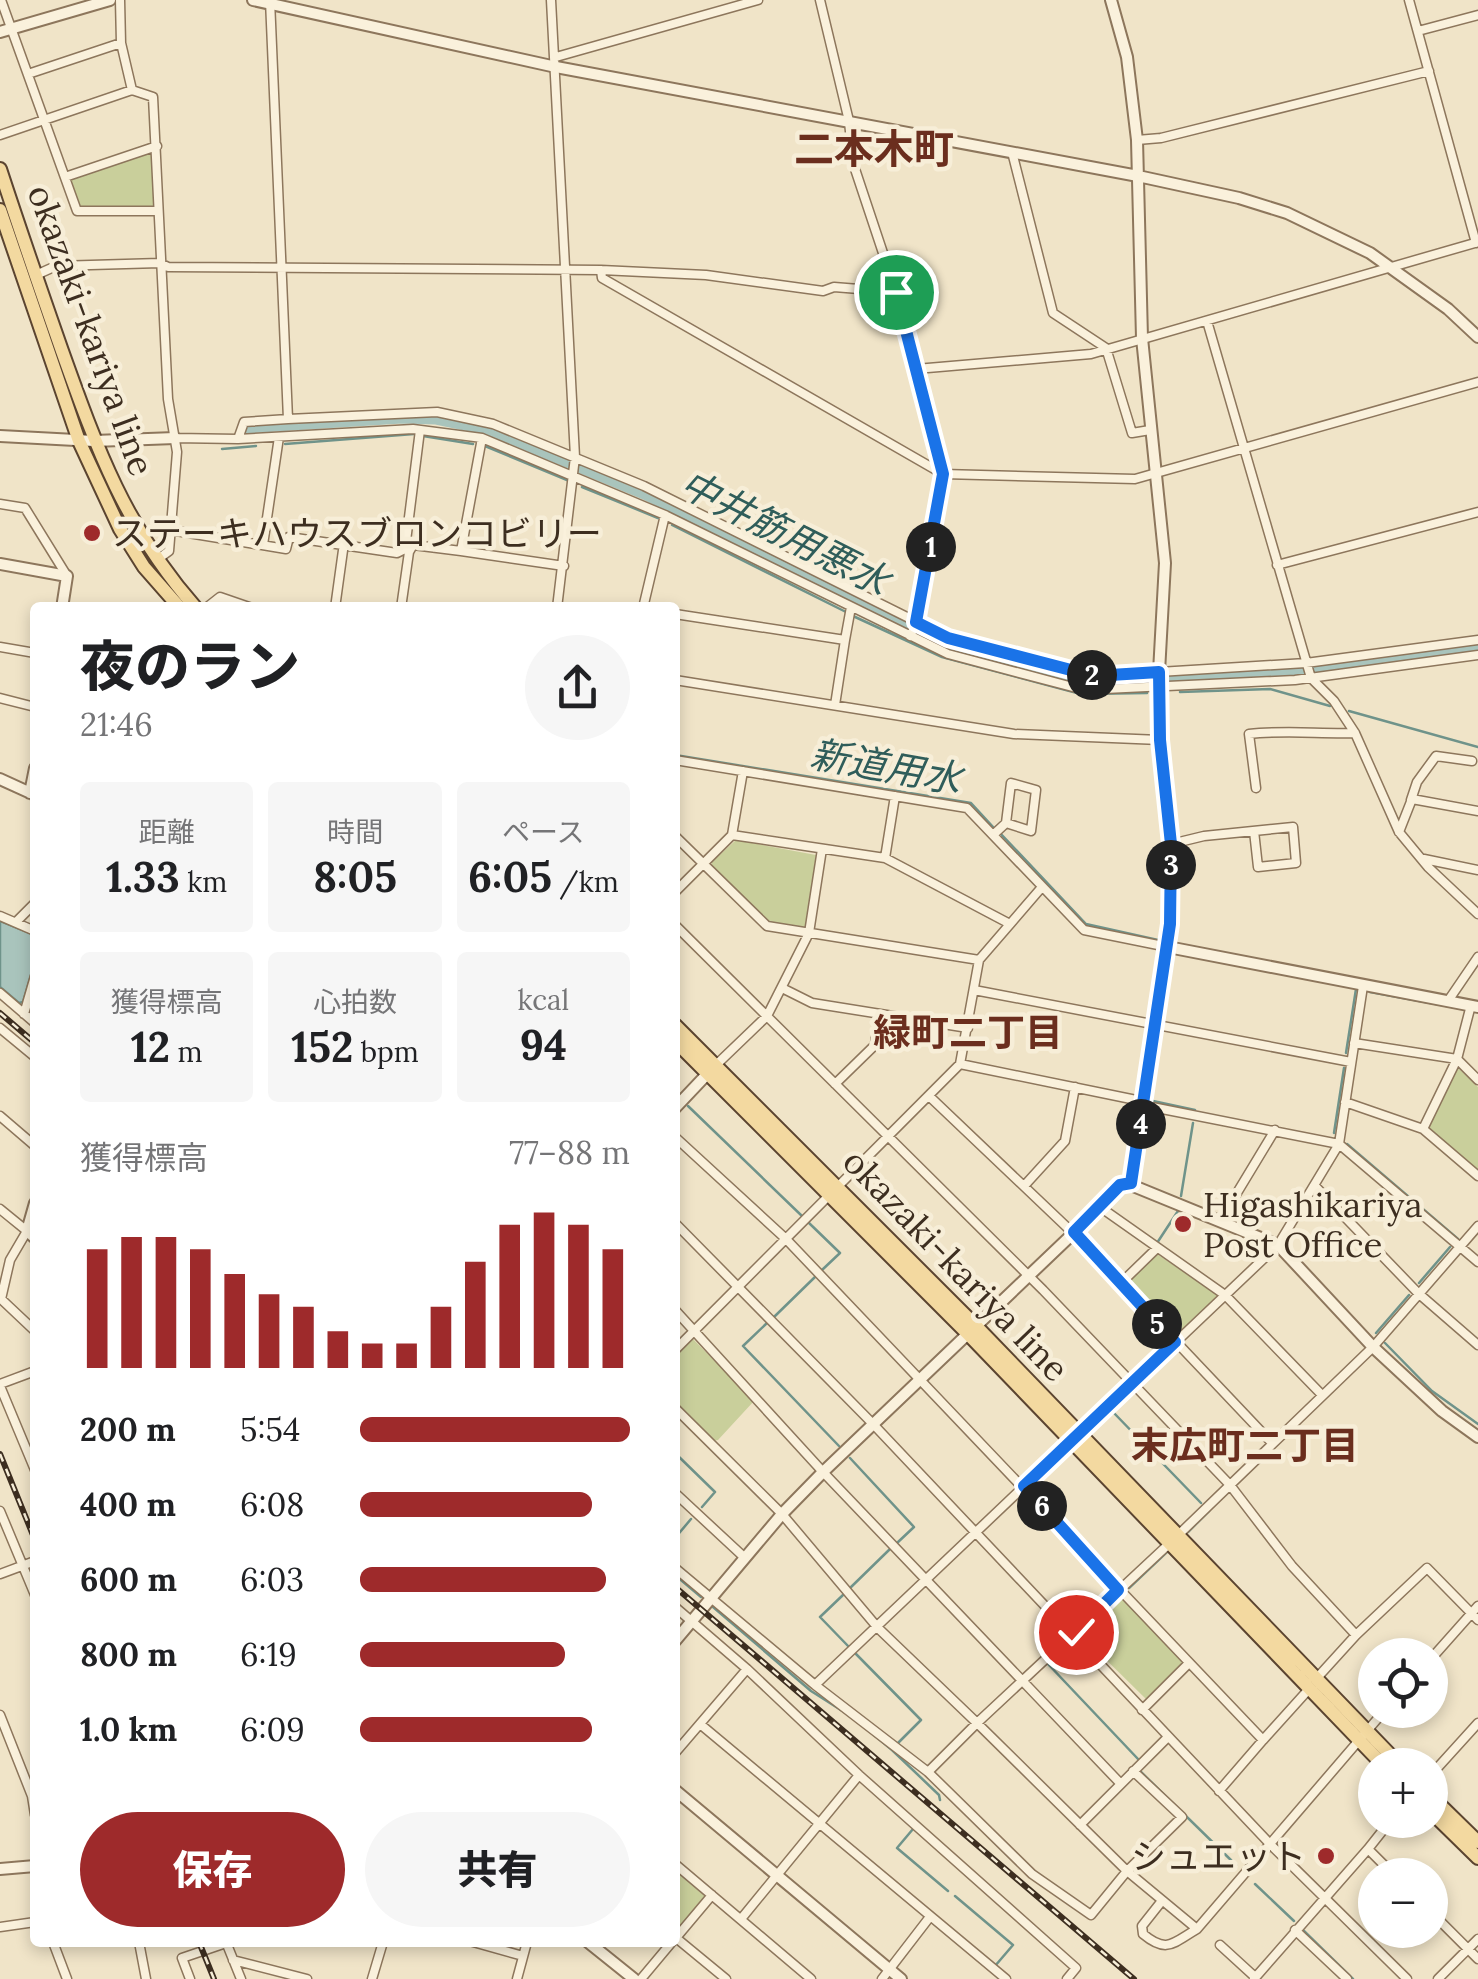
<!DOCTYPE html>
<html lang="ja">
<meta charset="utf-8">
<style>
body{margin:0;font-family:Lora,"Noto Sans JP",serif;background:#f6f6f6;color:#202124;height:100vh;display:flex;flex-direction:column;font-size:38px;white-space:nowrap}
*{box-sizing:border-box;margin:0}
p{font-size:32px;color:#757577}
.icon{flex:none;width:55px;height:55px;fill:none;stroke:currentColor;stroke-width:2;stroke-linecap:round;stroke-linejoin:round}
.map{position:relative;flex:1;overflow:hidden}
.sheet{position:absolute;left:30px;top:602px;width:650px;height:1345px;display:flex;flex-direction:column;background:#fff;border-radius:10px;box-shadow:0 5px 15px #0003}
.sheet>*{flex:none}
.controls{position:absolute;left:1358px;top:1638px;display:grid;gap:20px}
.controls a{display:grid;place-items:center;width:90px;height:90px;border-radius:50%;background:#fff;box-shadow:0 5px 15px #0003;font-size:50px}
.pin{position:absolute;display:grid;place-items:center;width:85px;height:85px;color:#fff;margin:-42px;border:5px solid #fff;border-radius:50%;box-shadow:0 2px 10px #0007}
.km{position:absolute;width:50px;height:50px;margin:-25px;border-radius:50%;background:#222;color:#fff;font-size:28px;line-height:50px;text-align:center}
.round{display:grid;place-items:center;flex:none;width:105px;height:105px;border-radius:52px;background:#f6f6f6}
.head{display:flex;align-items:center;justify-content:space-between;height:170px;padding:0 50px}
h1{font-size:55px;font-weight:800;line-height:75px}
.metrics{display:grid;grid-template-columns:repeat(3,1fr);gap:15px;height:170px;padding:10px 50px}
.metrics div{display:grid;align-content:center;border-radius:10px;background:#f6f6f6;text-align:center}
.metrics b{font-size:42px;font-weight:800}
.metrics small{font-size:28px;font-weight:400}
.metrics p{font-size:28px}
.chart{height:280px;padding:20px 50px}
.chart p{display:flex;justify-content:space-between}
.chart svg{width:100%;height:180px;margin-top:10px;stroke:#9e2a2b;stroke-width:6}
.action{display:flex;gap:20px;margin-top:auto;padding:20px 50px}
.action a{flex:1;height:115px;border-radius:60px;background:#9e2a2b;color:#fff;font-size:40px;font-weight:800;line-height:115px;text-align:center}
.action a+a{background:#f6f6f6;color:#202124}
ul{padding:0 50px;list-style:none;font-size:32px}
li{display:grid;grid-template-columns:160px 120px 1fr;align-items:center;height:75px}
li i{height:25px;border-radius:12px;background:#9e2a2b}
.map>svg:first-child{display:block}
</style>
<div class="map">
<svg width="1478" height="1979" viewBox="0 0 1478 1979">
<rect width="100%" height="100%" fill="#f0e4c8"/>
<path fill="#c9cf9b" d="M157 151 158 211H81L66 181Z
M736 840 816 855 805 926 802 928 769 923 712 867V862Z
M1458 1068 1478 1087V1170L1428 1127Z
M1157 1254 1218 1295 1178 1334 1128 1282Z
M693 1339 754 1401 718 1440 713 1441 675 1403V1356Z
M1121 1598 1184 1662 1183 1666 1147 1700 1082 1636Z
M675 1869 704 1893V1898L677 1931Z"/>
<path fill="#a9c4bc" stroke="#6f938a" stroke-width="2.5" d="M0 921 35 935V962L23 1002 19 1003 0 987Z"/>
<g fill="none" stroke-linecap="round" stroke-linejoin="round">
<path stroke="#6f938a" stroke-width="2.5" d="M423 436 473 444
M285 444 414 434
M485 446 567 480
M222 449 256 446
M582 487 658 518
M672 525 846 612
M853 616 942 657 1077 693
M1180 692 1270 689 1330 706
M1084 694 1147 693
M1349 711 1478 747
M675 755 971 803 994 828
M1000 833 1086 924 1158 940
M675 939 679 935
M1370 992 1463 1009
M1346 1053 1356 989
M675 1094 676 1095
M1153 1101 1195 1110
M688 1106 802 1216
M1334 1133 1344 1068
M1347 1144 1458 1239
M1181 1196 1193 1123
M809 1223 840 1253 822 1270
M1157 1243 1178 1211
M1419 1283 1450 1247
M1140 1298 1175 1335
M774 1317 816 1276
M767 1323 743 1346 839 1446
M1376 1333 1409 1295
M1385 1343 1432 1391 1478 1424
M1134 1374 1166 1344
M1104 1402 1123 1385
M1113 1412 1201 1503
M675 1453 715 1492 702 1507
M850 1458 914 1527 897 1543
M1188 1532 1209 1511
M675 1538 691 1519
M675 1575 701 1597
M1129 1588 1168 1551
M849 1589 890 1549
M843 1595 820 1617 849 1647
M713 1607 811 1691 844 1712
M1081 1634 1120 1597
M1066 1647 1048 1664 1138 1759
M856 1654 921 1720 898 1743
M874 1735 892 1750
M892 1750 939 1795 940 1800
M1140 1771 1236 1865
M913 1829 897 1848 948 1891
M1255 1884 1294 1921
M955 1896 1013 1945 995 1966
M1304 1931 1353 1979"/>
<path stroke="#a9c4bc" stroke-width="9" d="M247 429 402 419 436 420 489 431 644 495 946 646 1089 683 1302 671 1478 647"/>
<g stroke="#8d765c" stroke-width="11">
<path id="minor" d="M1 0 77 211H158
M120 0 121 43 132 90
M270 0 288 419 437 412 493 424 644 486 949 638 1094 676 1306 663 1478 640
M551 0 575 457 557 608
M820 0 849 121 853 163 896 292 943 474 920 617 910 636
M1409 0 1476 243
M1418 31 1478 15
M556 57 758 0
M28 74 121 43
M0 135 132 90 153 97 168 399 177 452 169 551 158 559
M1137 140 1161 138 1429 71
M1012 152 1053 313 1106 348 1132 433 1150 430
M65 177 157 146
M601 270 602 278 943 474 1135 479 1478 382
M36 275 56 266 160 263 168 267 601 270 706 275 823 291 834 287 896 292
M1207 321 1311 678 1334 701 1355 733 1399 832 1428 867 1478 914
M916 369 1091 354 1478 242
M175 438 238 439 413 429 482 438 665 515 948 654 1084 690 1295 680 1478 655
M482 438 461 551 564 566
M238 439 244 422 288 419
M0 504 25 508 67 576
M170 530 286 549 289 537 397 553 405 549 409 552
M263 545 279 437
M405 549 420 430
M1277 565 1478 512
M206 608 220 597 252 608
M335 608 344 543
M401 608 409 552 413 545 461 551
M643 608 665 515
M675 614 845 640 835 705
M845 640 851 607
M0 647 35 653
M675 680 1014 734 1160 740
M0 698 35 707
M675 760 967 808 1084 930 1168 947
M1256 788 1249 734C1285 730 1319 734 1355 733
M1411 800 1417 782 1436 756 1472 761
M1399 832 1412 799 1478 811
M732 835 885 858 1010 924
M993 835 1006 823 1031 831 1036 790 1011 783 1006 823
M675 836 767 926 979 960
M1171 844 1204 836 1293 827 1296 863 1258 867 1254 831
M885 858 895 796
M1424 859 1478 870
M675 892 732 835 743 771
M0 916 35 931
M16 922 35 903
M675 925 1043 1290 1230 1485 1292 1566 1356 1635
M782 988 812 1003 968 1028
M974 990 1351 1062
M0 993 35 1023
M1448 1001 1478 957
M24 1014 35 976
M0 1028 35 1057
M1354 1043 1457 1059 1478 1080
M960 1064 1141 1101 1147 1106 1339 1144 1478 1262
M716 1065 767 1016 809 933 822 849
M835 1084 875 1045 879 1015
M929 1096 1073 1233 1272 1443
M1345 1102 1423 1129 1478 1176
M0 1116 35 1146
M1423 1129 1457 1059 1471 1005
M675 1137 786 1239 1263 1740 1309 1689
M1024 1186 1065 1141 1075 1087
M1315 1186 1418 1293 1478 1345
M1100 1207 1225 1295 1322 1395
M0 1209 27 1231 10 1260 1 1299
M1220 1221 1275 1130
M675 1223 873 1424 1271 1845 1407 1979
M1120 1284 1156 1249
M1 1299 35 1331
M675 1310 823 1472 1120 1783
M675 1350 960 1064 979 960 1042 887
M0 1384 35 1371
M0 1386 35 1470
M675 1408 782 1514 878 1628 977 1723 928 1772
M675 1493 745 1558
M0 1511 35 1595
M675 1568 815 1685 928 1772 1032 1874 1091 1915 1127 1871 1182 1817 1133 1771
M0 1574 35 1561
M675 1607 747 1669 675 1753
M1430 1660 1478 1606
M747 1669 859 1775 1076 1968 1067 1979
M1316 1679 1356 1635 1427 1568 1478 1620
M815 1685 1278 1245 1339 1144 1363 986
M1142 1710 1189 1663
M0 1715 32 1796 35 1815
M700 1724 1006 1979
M1430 1776 1478 1723
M1219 1791 1263 1740
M1080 1825 1168 1737
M1368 1849 1391 1820
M675 1864 811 1979
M1161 1902 1142 1926 1143 1934C1167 1954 1173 1943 1197 1929L1385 1710
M1430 1911 1478 1959
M741 1919 859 1775
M0 1927 35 1922
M1197 1929 1127 1871 977 1723 1171 1542 1373 1347 1478 1226
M1295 1930 1347 1979
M675 1937 726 1979
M675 1939 712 1895
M53 1942 67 1979
M139 1942 146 1979
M226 1942 241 1979
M473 1942 523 1956
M1220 1945 1255 1977
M233 1960 307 1979
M190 1979 182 1958 226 1943
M372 1979 383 1942
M517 1979 527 1942
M641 1979 672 1942
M882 1979 929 1918
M1254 1979 1368 1849 1394 1875
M1438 1979 1478 1939"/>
</g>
<g stroke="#8d765c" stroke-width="14">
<path id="tertiary" d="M253 0 556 67 1138 176 1239 198 1287 213 1370 253 1448 309 1478 337
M1111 0 1127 57 1137 140 1142 338 1165 563 1159 672 1160 740 1171 844 1168 947 1131 1183
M0 32 110 0
M0 436 94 441 175 438
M0 564 67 576 62 608
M0 779 35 795
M30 793 35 768
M1168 947 1478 1007
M675 1108 712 1069
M35 1203 27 1231 35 1238
M675 1641 782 1514 823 1472 1126 1183 1278 1245 1373 1347 1442 1411 1478 1437
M675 1790 901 1979
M0 1869 35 1866
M588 1942 634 1979"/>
</g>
<g stroke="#5b4430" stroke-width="16">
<path id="primary" d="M0 169C20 230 41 291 62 351 97 449 126 529 196 608
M0 210 79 441 120 529 144 567 180 608
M675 1025 976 1326 1400 1765
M675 1041 968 1334 1383 1765
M1430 1795 1478 1842
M1430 1811 1478 1858"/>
</g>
<use href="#minor" stroke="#faf1dc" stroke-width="8"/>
<use href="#tertiary" stroke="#faf1dc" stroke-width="10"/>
<use href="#primary" stroke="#f3d9a0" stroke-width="12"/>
<g stroke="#3d2e20" stroke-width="6">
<path id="rail" d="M0 1013 35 1043
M0 1454 35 1540
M675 1587 1134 1979
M199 1942 214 1979"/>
</g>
<use href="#rail" stroke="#f7eed8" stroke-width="2.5" stroke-dasharray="8" stroke-linecap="butt"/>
</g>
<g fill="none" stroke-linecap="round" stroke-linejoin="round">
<g stroke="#fff" stroke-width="20">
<path id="route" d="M896 292 943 474 916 622 948 638 1094 676 1159 672 1160 740 1171 844 1170 924 1131 1183 1120 1185 1074 1232 1175 1342 1024 1486 1118 1590 1076 1632"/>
</g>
<use href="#route" stroke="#1a73e8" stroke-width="12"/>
</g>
<g fill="#9e2a2b" stroke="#f7eed8" stroke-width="4">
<circle cx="92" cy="533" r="10"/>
<circle cx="1183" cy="1224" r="10"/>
<circle cx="1326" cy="1856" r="10"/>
</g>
<g text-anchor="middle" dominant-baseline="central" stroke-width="9" stroke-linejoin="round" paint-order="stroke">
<g font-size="35" fill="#3d2e20" stroke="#f7eed8">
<text transform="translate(91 330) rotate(70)">okazaki-kariya line</text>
<text transform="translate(956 1265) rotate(46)">okazaki-kariya line</text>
</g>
<g font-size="35" fill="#3d2e20" stroke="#f7eed8" text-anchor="start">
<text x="112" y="533">ステーキハウスブロンコビリー</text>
<text x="1203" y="1204">Higashikariya<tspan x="1203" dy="40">Post Office</tspan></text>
<text x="1306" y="1856" text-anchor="end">シュエット</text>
</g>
<g font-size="38" font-style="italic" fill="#2f5d5a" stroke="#f7eed8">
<text transform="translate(785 532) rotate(27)">中井筋用悪水</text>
<text transform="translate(886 766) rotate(10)">新道用水</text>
</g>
<g font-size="38" font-weight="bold" fill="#6b2e1e" stroke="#f7eed8">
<text x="968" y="1032">緑町二丁目</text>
<text x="1245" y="1445">末広町二丁目</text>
</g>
<g font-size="40" font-weight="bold" fill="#6b2e1e" stroke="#f7eed8">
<text x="874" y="148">二本木町</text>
</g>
</g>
</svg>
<div class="controls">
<a><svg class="icon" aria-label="locate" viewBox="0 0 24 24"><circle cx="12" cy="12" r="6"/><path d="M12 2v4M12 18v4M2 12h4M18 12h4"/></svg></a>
<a>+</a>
<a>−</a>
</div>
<div class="pin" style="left:896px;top:292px;background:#1e9e55"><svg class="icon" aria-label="arrive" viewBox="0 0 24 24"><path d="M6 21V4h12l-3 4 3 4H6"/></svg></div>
<div class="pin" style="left:1076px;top:1632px;background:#d93025"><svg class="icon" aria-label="check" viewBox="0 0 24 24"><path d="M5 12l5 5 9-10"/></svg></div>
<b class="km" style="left:931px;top:547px">1</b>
<b class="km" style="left:1092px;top:675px">2</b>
<b class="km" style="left:1171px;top:865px">3</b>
<b class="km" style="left:1141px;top:1124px">4</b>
<b class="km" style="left:1157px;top:1324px">5</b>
<b class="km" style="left:1042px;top:1506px">6</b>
<section class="sheet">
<div class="head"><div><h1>夜のラン</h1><p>21:46</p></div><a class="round"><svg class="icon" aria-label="share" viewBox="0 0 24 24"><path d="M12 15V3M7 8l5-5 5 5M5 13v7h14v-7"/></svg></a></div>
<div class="metrics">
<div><p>距離</p><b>1.33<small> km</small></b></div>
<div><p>時間</p><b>8:05</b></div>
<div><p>ペース</p><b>6:05<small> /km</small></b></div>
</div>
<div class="metrics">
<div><p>獲得標高</p><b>12<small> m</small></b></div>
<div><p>心拍数</p><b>152<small> bpm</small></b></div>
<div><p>kcal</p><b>94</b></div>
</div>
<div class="chart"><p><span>獲得標高</span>77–88 m</p>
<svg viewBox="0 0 160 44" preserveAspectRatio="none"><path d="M5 44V15M15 44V12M25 44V12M35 44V15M45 44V21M55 44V26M65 44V29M75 44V35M85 44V38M95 44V38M105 44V29M115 44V18M125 44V9M135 44V6M145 44V9M155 44V15"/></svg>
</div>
<ul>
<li><b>200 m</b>5:54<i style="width:100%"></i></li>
<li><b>400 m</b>6:08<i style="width:86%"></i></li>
<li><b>600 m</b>6:03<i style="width:91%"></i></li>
<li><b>800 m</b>6:19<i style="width:76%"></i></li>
<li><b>1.0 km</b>6:09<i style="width:86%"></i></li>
</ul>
<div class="action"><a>保存</a><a>共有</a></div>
</section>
</div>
